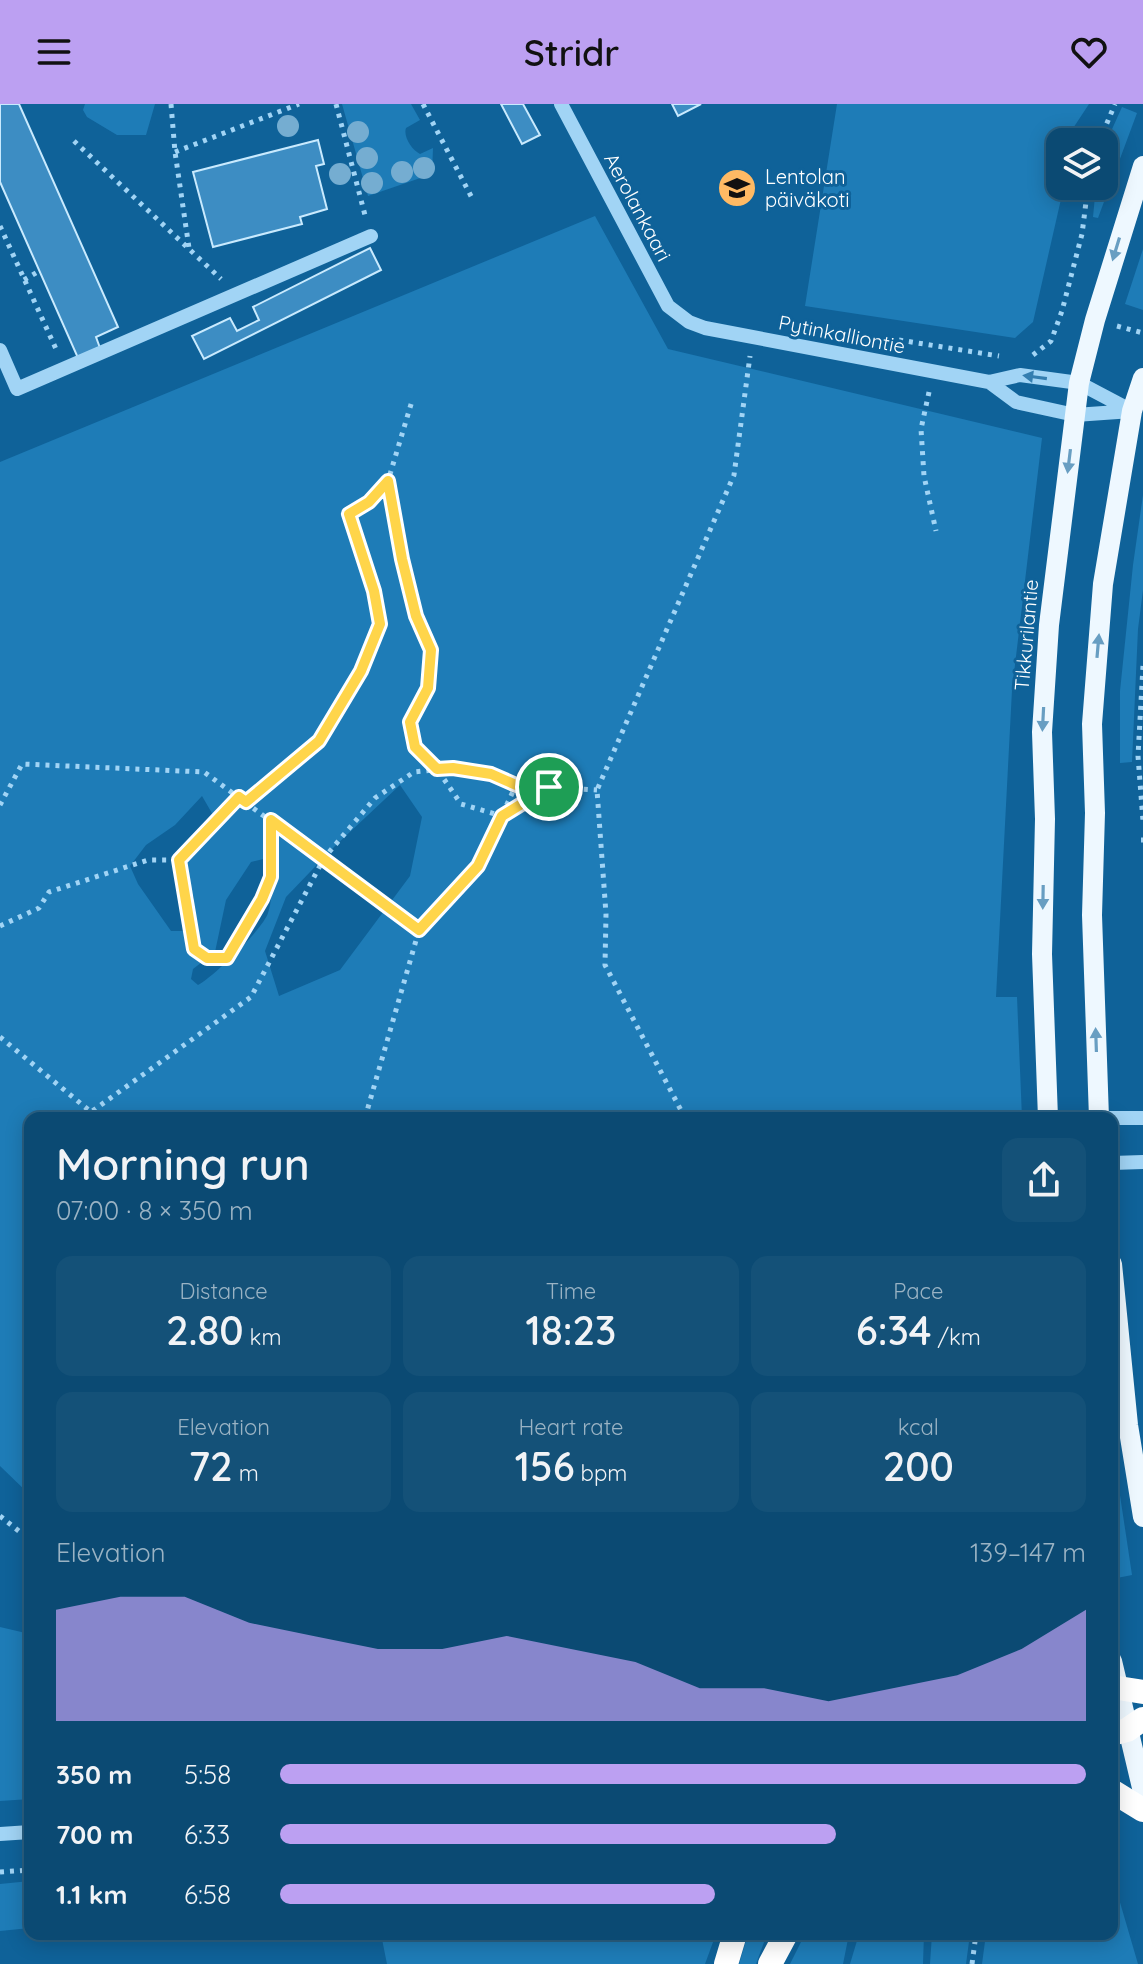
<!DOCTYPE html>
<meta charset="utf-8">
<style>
body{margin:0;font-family:Quicksand,sans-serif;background:#145178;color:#f1f3f6;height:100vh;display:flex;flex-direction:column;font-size:30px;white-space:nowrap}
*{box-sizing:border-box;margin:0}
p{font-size:26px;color:#9ab3c4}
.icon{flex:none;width:44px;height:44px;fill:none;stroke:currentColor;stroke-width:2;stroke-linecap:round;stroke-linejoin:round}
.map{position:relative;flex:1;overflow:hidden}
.sheet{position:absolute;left:24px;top:1008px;width:1094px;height:828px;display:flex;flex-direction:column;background:#0b4a73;border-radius:16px;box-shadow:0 4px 20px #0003,0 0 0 2px #2b6285}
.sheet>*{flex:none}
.buttons{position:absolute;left:1046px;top:24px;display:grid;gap:16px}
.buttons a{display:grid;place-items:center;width:72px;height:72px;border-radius:16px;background:#0b4a73;box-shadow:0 4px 20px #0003,0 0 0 2px #2b6285;font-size:40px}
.pin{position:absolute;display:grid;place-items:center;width:68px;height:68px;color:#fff;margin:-34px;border:4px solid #fff;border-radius:50%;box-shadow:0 2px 8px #0007}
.round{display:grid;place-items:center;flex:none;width:84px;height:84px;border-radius:16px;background:#145178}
.head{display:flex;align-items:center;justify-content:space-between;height:136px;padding:0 32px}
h1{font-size:44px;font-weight:600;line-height:60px}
.figures{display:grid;grid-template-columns:repeat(3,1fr);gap:12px;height:136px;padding:8px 32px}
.figures div{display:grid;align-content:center;border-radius:16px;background:#145178;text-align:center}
.figures b{font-size:40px;font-weight:600}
.figures small{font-size:22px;font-weight:400}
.figures p{font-size:22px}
.chart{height:224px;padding:16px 32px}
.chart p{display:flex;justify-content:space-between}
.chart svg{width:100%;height:144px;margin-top:8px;fill:#bca0f2;opacity:.7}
ul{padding:0 32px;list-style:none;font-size:26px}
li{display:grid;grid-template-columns:128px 96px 1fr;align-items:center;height:60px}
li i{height:20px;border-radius:10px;background:#bca0f2}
header{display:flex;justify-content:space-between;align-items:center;height:104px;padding:0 32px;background:#bca0f2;color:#111;font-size:36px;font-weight:600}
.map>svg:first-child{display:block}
</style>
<header><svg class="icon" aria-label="menu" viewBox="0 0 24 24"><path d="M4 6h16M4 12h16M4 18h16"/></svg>Stridr<svg class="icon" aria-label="heart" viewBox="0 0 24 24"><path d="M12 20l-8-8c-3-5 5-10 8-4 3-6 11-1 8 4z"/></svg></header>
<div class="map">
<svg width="1143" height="1860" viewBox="0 0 1143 1860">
<rect width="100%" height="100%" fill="#0f6299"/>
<path fill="#1e7cb7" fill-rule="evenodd" d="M85 0H155L146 31H117L87 13 83 6Z
M342 0H411L420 16 406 24C403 33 412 46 420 50L433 44 432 70 368 92Z
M837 0H1089L1064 38H1060V82H1064L1033 218 1015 234 805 202Z
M1122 3 1137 9 1098 114 1093 113 1096 82H1104V43Z
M595 112 668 245 1042 334 1012 586 996 893H1017L1022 1014H30V1391L0 1362V358ZM400 681 422 713 410 772 340 866 279 892 265 847 286 793 335 742ZM202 692 213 711 191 739 185 765 194 794 184 827H171L138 780 130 762 146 741 175 721ZM272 753C273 768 273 794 268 809 263 825 213 873 198 881L191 875 193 865 215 848 226 796 251 758Z
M1143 145V206L1125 200Z
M1143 391V486L1138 525 1132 658 1120 659V587L1133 461Z
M1112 1338 1132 1471 1112 1475Z
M0 1523 30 1530V1695L0 1697Z
M1112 1771 1138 1860H982L986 1830H1112Z
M30 1777V1824L0 1827V1780Z
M381 1830H716L705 1860H387Z
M748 1830H767L756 1860H739Z
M805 1830H849L843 1860H790Z
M859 1830H924L923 1860H850Z
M932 1830H970L966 1860H930Z"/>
<path fill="#3d8dc3" stroke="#c9eafe" stroke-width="2" d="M0 0H19L118 223 96 233 100 244 78 254 0 78Z
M501 0H523L540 31 522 40Z
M672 0H701L678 12Z
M318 36 324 60 316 62 327 105 300 113 302 120 213 143 193 68Z
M370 144 381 166 204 255 192 232 230 214 237 227 259 216 253 203Z"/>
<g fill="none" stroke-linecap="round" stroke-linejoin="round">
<path stroke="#a1d4f5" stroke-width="5" stroke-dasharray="4 6" stroke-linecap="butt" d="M171 0 175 48 189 144
M336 0 366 115
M423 0 472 94
M74 37 221 175
M1099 38 1115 0
M175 48 299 0
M0 122 56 245
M24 176 39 167
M1117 222 1143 229
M899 236 999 252
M1033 251 1051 237 1062 207 1082 130 1088 82
M929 288 921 325 924 372 936 427
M388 378 402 455 416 512 431 546 428 584 410 618 415 643 437 665 461 700 502 712 548 684
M1143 562 1138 652 1143 717
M239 693 179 756 194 845 207 854H227L271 773V717
M246 698 319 637 361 567 380 520 374 487 349 410 369 398 388 377 412 297
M0 701 22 660 204 668 419 826
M1141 736H1143
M0 822 39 804 49 788 148 756H179
M0 933 91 1008 251 893 324 754 375 694 414 668 453 664 491 670 516 681
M365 1014 419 826 478 762 516 681 597 686
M685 1014 605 861 606 810 597 686 734 371 750 252
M0 1412 30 1436
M0 1768 30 1766
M972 1860 976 1830"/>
<path stroke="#a1d4f5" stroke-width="14" d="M561 0 668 202 689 218 705 224 989 278 1020 271 1079 279 1132 307
M0 246 17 285 371 132
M989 278 1016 298 1075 311 1132 307
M1097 1014H1143
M1112 1059 1143 1058
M0 1730 30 1728"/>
<path stroke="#eef8ff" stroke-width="20" d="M1048 1014 1042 850 1045 715 1042 628 1049 521 1079 279 1095 216 1143 62
M1099 1014 1092 811 1095 709 1092 620 1103 480 1132 307 1143 274
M1112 1160 1128 1321 1143 1413
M1112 1557 1143 1688"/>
<path stroke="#fff" stroke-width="24" d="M1112 1583 1143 1588
M1112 1630 1127 1626 1143 1615
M1112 1687 1143 1706
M726 1860 735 1830
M770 1860 786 1830"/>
</g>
<g fill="#75add1">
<circle cx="288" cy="22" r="11"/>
<circle cx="358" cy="28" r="11"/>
<circle cx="367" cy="54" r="11"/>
<circle cx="424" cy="64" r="11"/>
<circle cx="402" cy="68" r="11"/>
<circle cx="340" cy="70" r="11"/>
<circle cx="372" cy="79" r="11"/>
</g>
<defs><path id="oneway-solid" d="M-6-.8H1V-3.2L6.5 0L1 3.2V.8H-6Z" transform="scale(2)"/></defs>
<g fill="#689ec2">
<use href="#oneway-solid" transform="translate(1116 145) rotate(107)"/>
<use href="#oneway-solid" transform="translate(1069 357) rotate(97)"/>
<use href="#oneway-solid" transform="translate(1098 542) rotate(-85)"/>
<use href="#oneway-solid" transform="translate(1043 615) rotate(93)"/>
<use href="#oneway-solid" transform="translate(1043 793) rotate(91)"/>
<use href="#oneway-solid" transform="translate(1096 936) rotate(-92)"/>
</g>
<use fill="#347eb0" href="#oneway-solid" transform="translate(1035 273) rotate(-172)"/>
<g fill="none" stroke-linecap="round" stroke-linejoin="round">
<g stroke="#fff" stroke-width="16">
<path id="route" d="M388 377 402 455 416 512 431 546 428 584 410 618 415 643 437 665 453 664 491 670 516 681 549 683 502 712 478 762 419 826 271 716V773L262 795 227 854H207L194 845 179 756 239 693 246 698 319 637 361 567 380 520 374 487 349 410 369 398Z"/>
</g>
<use href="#route" stroke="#ffd54a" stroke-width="10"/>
</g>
<defs>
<g id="school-disc" transform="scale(2)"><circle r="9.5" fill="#ffba64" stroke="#0f6299"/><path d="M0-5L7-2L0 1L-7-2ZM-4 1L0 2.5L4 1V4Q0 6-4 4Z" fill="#111"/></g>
</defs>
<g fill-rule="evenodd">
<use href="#school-disc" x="737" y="84"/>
</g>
<g text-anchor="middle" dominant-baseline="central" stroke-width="6" stroke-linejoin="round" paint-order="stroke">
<g font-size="20" fill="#fff" stroke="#0f6299" text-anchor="start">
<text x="765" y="72">Lentolan<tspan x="765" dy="23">päiväkoti</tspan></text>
</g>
<g font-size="20" fill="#fff" stroke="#0f6299">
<text transform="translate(638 103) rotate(62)">Aerolankaari</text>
<text transform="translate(842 230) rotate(11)">Pytinkalliontie</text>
<text transform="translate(1026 531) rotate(-85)">Tikkurilantie</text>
</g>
</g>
</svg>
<div class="buttons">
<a><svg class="icon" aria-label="layers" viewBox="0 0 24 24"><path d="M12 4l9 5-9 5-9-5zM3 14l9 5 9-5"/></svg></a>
</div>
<div class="pin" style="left:549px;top:683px;background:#1e9e55"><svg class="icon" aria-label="arrive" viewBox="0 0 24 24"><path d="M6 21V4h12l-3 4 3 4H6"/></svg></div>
<section class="sheet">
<div class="head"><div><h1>Morning run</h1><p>07:00 · 8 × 350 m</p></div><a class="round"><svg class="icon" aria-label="share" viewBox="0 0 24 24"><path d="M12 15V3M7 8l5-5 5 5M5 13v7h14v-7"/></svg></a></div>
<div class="figures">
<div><p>Distance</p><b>2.80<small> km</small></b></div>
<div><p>Time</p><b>18:23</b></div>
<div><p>Pace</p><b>6:34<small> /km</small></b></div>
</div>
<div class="figures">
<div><p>Elevation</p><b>72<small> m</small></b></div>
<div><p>Heart rate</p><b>156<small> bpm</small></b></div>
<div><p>kcal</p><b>200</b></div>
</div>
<div class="chart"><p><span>Elevation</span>139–147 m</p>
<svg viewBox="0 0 160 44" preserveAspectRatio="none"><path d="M0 44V10L10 6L20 6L30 14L40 18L50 22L60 22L70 18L80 22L90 26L100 34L110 34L120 38L130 34L140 30L150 22L160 10V44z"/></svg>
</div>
<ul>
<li><b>350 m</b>5:58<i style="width:100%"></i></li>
<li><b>700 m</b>6:33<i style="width:69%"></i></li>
<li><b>1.1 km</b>6:58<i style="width:54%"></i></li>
</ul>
</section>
</div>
